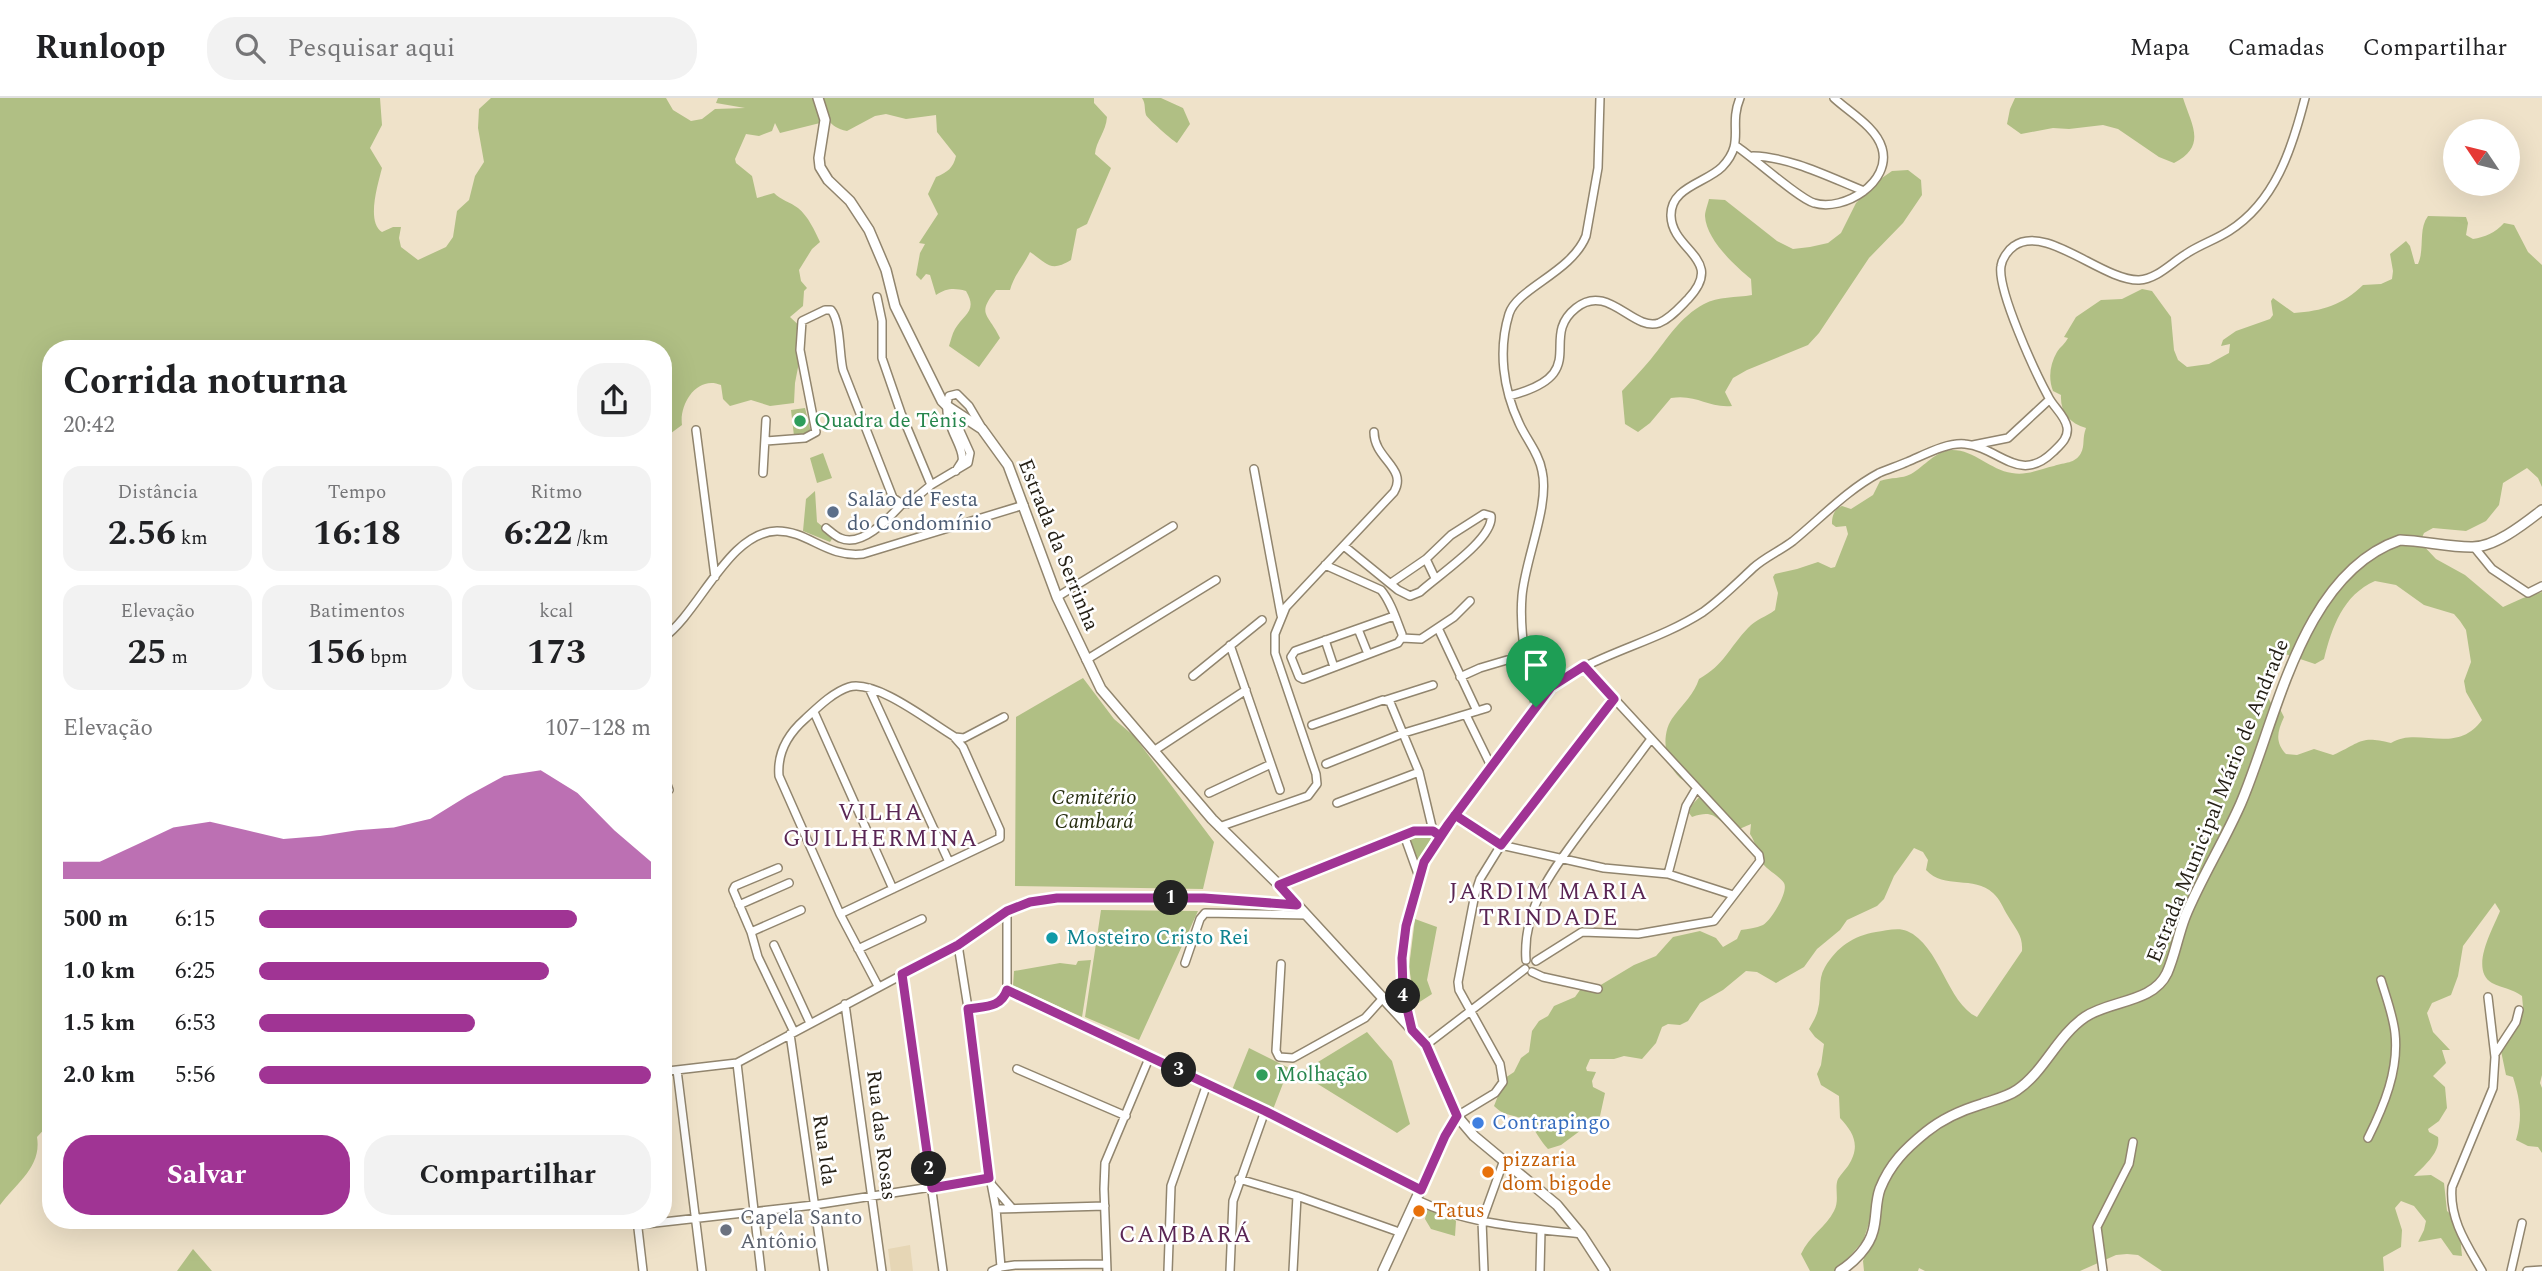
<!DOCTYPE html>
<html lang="pt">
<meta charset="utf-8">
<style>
body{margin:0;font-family:Spectral,serif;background:#f2f2f2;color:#202124;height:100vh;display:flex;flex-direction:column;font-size:26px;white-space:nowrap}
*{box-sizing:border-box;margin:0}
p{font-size:23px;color:#757577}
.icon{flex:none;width:38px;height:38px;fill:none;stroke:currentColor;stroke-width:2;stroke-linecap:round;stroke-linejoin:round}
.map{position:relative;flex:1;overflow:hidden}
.panel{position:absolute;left:42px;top:242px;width:630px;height:889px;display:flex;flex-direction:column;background:#fff;border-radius:28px;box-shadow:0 7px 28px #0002}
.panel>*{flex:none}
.needle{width:46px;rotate:305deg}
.tools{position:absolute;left:2443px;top:21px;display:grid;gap:14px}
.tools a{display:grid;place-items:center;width:77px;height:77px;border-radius:50%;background:#fff;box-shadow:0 7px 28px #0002;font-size:35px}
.pin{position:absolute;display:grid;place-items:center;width:60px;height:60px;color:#fff;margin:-72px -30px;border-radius:50% 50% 50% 0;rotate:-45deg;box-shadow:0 0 7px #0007}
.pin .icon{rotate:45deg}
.km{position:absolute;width:35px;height:35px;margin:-18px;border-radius:50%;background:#222;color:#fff;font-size:19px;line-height:35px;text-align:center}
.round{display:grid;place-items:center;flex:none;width:74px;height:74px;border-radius:28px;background:#f2f2f2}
.overview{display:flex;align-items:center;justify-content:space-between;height:119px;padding:0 21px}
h1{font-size:38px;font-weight:700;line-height:52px}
.metrics{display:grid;grid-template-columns:repeat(3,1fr);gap:10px;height:119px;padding:7px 21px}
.metrics div{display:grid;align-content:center;border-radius:18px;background:#f2f2f2;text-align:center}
.metrics b{font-size:35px;font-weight:700}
.metrics small{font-size:19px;font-weight:400}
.metrics p{font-size:19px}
.chart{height:196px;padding:14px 21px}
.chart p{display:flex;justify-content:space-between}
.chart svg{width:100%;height:126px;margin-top:7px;fill:#a03494;opacity:.7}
.action{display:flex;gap:14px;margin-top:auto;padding:14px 21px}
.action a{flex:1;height:80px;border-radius:28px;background:#a03494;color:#fff;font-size:28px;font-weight:700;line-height:80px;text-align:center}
.action a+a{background:#f2f2f2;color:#202124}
ul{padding:0 21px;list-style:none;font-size:23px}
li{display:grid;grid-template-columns:112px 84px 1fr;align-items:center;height:52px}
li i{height:18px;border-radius:9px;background:#a03494}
header{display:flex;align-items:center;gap:42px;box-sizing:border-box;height:98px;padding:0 35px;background:#fff;border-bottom:2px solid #e0e0e0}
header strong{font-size:33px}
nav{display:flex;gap:38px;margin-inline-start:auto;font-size:24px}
.search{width:490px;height:63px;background:#f2f2f2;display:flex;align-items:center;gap:18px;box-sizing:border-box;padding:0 24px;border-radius:28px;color:#757577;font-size:26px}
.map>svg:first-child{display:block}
</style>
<header>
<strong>Runloop</strong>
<div class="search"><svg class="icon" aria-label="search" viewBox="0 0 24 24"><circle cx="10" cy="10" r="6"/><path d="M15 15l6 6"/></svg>Pesquisar aqui</div>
<nav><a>Mapa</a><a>Camadas</a><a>Compartilhar</a></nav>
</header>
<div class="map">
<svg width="2542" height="1173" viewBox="0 0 2542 1173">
<rect width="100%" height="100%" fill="#efe2c9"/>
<path fill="#e6d6b5" d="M910 1147 913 1173H891L888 1151Z"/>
<path fill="#b0bf84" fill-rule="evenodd" d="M0 0H380L382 27 370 50 382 70C378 86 366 124 382 134L393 129H401L399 140 401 149 418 162 446 149 453 139 457 113 469 102 475 78 484 64 478 30 479 11 491 0H666L673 12 691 23 702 21 715 11 745 10 716 5 718 0H814L820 14V25L780 35 775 25 772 33 759 38 746 36 735 61 736 65 752 78 757 100 774 95C781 102 790 104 798 110 808 118 815 133 820 144L812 151 799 172 801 183 807 190 804 193 803 208 790 219 805 233 795 285 794 305 770 308 751 302 730 308 723 301 721 287C697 277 679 306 682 327L663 341V250H51V1024L37 1039C42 1069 16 1085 0 1107Z
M819 0H1094V5L1107 19C1106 34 1096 43 1095 56L1111 70 1087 126 1077 131 1071 162C1050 175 1047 165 1030 154 1024 167 1014 177 1010 192H996C976 217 988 215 1000 240L979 269 949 248C951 242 952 236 955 231 964 216 978 213 966 193 954 190 947 190 936 197L930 177 926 176 921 182 916 177 920 155 925 146 919 145 938 116 928 96 936 79C948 74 953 70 956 58L937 34 936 17 906 21 886 16 875 18 847 33C828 29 825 18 819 0Z
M1142 0H1161L1183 10 1190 26 1177 45C1172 42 1148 21 1146 17 1144 10 1146 6 1142 0Z
M2015 0H2183C2192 28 2207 48 2174 65L2159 59 2118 31 2103 27 2069 31 2053 30 2021 36 2007 26 2010 11Z
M1908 72 1921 82 1922 97 1903 125 1869 160 1819 235 1808 247 1747 272 1733 280 1725 294 1732 308C1706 310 1698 296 1671 300L1650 325 1638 334 1625 326 1622 293C1632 282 1642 272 1651 261 1668 240 1680 219 1704 206 1718 198 1736 200 1752 197L1751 181C1734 167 1706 141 1705 118 1705 113 1708 106 1709 101L1725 102 1777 143 1793 151 1810 149 1828 145 1841 135 1856 105 1879 82 1892 73Z
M2428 118 2466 119 2468 125 2466 137 2473 141C2485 139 2495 135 2504 125L2514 127 2528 154 2542 167V389L2538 380 2527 370 2503 385 2499 407 2486 423 2466 433 2433 430 2424 435 2420 444 2436 461 2465 477 2503 509 2523 500 2542 494V977L2540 985 2542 990V1055L2538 1049 2528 1048 2516 1042C2523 1019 2520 1001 2513 979L2506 977 2501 953 2507 940 2515 933 2523 909 2522 898C2513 891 2502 890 2492 885 2469 871 2493 831 2500 813L2495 805 2463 848 2458 878 2451 897 2432 905 2427 915 2433 934 2450 952H2442L2446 965 2433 978 2445 989 2447 1010 2439 1023 2428 1031 2429 1034 2438 1039C2441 1054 2424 1068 2414 1078L2431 1077 2444 1085 2447 1113 2456 1121 2459 1127 2462 1158 2453 1157 2441 1140 2418 1144 2424 1132 2426 1123 2414 1108 2401 1103 2395 1110 2402 1132 2401 1149 2383 1159 2384 1173H2162L2138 1157 2127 1156 2116 1157 2080 1173H1925L1919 1170 1918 1173H1864L1863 1163 1873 1137 1871 1119 1863 1143 1837 1173H1810L1801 1156C1809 1138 1826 1129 1834 1113 1840 1102 1834 1090 1838 1081 1841 1076 1845 1072 1848 1068 1861 1048 1854 1035 1840 1020L1839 998 1821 987 1817 976 1821 967 1824 946 1815 939 1809 931C1812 925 1817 918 1818 911 1822 898 1817 882 1825 869 1837 849 1853 838 1876 834 1885 833 1898 829 1907 833 1940 847 1947 905 1977 919L2022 853C2023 837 2016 832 2008 818 2003 810 2000 801 1993 795 1974 777 1944 792 1926 772L1928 762 1923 754 1914 750 1894 778 1884 801 1877 808 1847 822 1840 832 1817 851 1804 869 1776 885 1757 874 1746 873 1723 892 1700 905 1688 923 1680 927 1668 926 1662 929 1656 945 1642 961 1624 958 1614 961H1590L1586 970 1587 973 1596 974 1592 983 1593 989 1605 995 1600 1018 1561 1047 1548 1051C1540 1043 1535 1030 1526 1023 1514 1015 1506 1020 1494 1008L1505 980 1514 974 1521 960 1529 954 1532 933 1539 923 1548 918 1554 908 1575 899 1580 892 1599 888 1634 867 1656 858 1673 839 1700 833 1716 840 1723 849 1737 841 1741 832C1748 831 1756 830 1763 827 1771 823 1789 793 1784 785 1778 776 1765 772 1760 761 1756 752 1756 745 1750 736L1751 726 1737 732C1714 724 1718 710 1692 719L1689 715 1691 708 1701 697C1698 694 1694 688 1690 685 1686 682 1684 683 1680 680 1664 665 1660 635 1674 618 1683 606 1694 596 1699 581 1724 567 1729 550 1748 530 1756 521 1766 519 1775 512L1778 495 1773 479 1775 476 1797 471 1818 464 1831 470 1835 469 1848 436 1846 428 1836 429 1832 426C1832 418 1834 411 1842 408L1851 411 1873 397 1880 383C1891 379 1902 381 1911 376 1925 368 1935 353 1952 352 1975 352 1990 372 2012 375 2026 378 2040 371 2054 368 2065 364 2075 366 2081 355 2085 348 2082 340 2086 330 2069 325 2060 314 2061 297L2053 293C2048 280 2050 266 2057 254 2060 249 2065 246 2068 240L2064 239 2076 219 2101 202 2122 201 2142 191 2152 193 2171 219 2174 252 2178 262 2187 269 2209 266 2229 255 2230 246 2221 248 2223 242 2236 233 2270 221 2273 217 2271 203 2273 200 2294 215C2322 213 2343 207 2363 187L2381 186 2392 181 2393 173 2390 156 2406 143 2410 148 2415 166H2418C2425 151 2418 131 2428 118ZM2375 483 2396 487 2424 507 2454 516 2460 523 2466 532 2471 564 2464 583 2466 594 2482 622C2456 658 2418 628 2391 645 2359 637 2361 645 2333 657L2314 651 2297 657 2286 656C2275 644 2277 634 2284 619L2279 609 2271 605 2266 595 2282 555 2315 566 2324 561C2332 529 2343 497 2375 483Z
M805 310 811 334 794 338 791 312Z
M823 355 832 380 817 385 810 360Z
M815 393 817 424 834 438 830 444 803 433 806 401Z
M1083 580 1114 621 1134 638 1214 744 1203 791 1015 788 1016 619Z
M1415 735H1425L1431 740 1421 762 1416 761 1410 741Z
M1101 812 1198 813 1139 942 1085 919Z
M1415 821 1437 829 1427 882 1432 896 1415 907 1409 869Z
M1091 862 1082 919 1013 888 1014 873 1060 865 1076 867 1078 863Z
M1367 934 1392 963 1410 1026 1397 1035 1300 975Z
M1249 950 1289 970 1272 1014 1232 992Z
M1427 1112 1451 1118 1456 1123 1455 1138 1431 1131 1425 1121Z
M193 1151 212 1173H177Z"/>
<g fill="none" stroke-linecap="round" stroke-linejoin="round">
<g stroke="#91856e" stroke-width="10">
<path id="minor" d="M1736 48C1753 59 1799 101 1814 105 1844 114 1892 84 1882 50 1876 29 1849 14 1834 0
M1753 58C1790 59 1829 79 1864 93
M877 199 882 223V260L901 315 931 387
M1509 298C1594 276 1537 241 1576 210 1608 184 1633 234 1659 225 1671 220 1680 209 1688 201 1726 161 1672 153 1671 118 1670 89 1706 85 1722 69 1746 44 1728 29 1740 0
M696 332 715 479
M766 343 805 340 816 334 800 252 802 223 825 212H831C841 224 839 256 843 272L893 400 902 406H908L931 387 968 365 970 355 956 324 957 320 962 319
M1973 347 2008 340 2049 302
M1254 371 1281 517
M956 373C958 369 960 367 962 363 966 349 939 323 949 298L957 296 969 308 982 330
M763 375 766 322
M826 430C830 433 835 438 840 440 862 450 889 420 902 406
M1344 448 1398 492 1410 498 1420 494C1437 478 1494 441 1491 418L1484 416 1451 437 1426 461 1391 485
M2474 449 2492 471 2528 495 2542 488
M1426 461 1435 480
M1325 467 1381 492C1391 504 1396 521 1402 536V539L1398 545 1303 581 1299 579 1291 559 1295 553 1394 518
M1057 499 1173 428
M663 520 666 539 664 538
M1438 530 1477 613
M1358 531 1368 556
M663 540C700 514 728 434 777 433 809 433 826 460 863 456L1024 407
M1402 540 1421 541 1454 519 1470 503
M1325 542 1334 569
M1230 547 1280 692
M1086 562 1216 482
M1193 578 1262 522
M1460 579 1480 570 1507 562
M869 590 949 764
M1386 602 1433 587
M1536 609C1527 575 1519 534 1522 498 1525 461 1550 407 1542 373 1539 355 1526 341 1519 325 1503 291 1498 252 1509 216 1517 190 1571 175 1586 138L1598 70 1600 0
M814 614 893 791
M1466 617 1492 670
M1312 627 1383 602 1390 604 1419 674 1433 733
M1155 652 1246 592
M1326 666 1404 635 1487 610
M663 676 669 692
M1209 695 1271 666
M1337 705 1419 674
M1455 717 1501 747 1604 770 1668 776 1733 797
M1219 729 1308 698 1317 686 1316 676 1275 555V536L1286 509 1394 394C1408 370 1374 361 1374 334
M1404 737 1418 776
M778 770 735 788 733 792 751 834 758 859 794 934
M1668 776 1686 708 1696 691
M1279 787 1414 733 1435 735
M739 807 789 785
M840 816 1000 740V732L963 649 955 640
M751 834 801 812
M774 847 810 925
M958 847 968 910 988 1069 996 1111 1001 1169
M858 851 922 821
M1526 862C1522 807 1558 765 1589 723 1610 696 1630 669 1651 641
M1536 863 1582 834 1638 836 1714 823 1760 763 1759 757 1584 568
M1185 865 1200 821 1205 815 1307 817
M1281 866 1276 953 1279 959 1293 960 1365 920 1383 900
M1532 874 1543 879 1598 891
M902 876 943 1173
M878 888 840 816 779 678C777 655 788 636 805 621 817 610 833 594 849 589 876 581 931 625 955 639L964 640 1004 619
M1007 892 1265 1013 1421 1092
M845 906 882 1173
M968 910C985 908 1001 910 1007 892V813
M1411 928 1403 893 1402 860 1406 828 1424 764 1447 728 1551 589C1597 555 1655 545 1703 514 1721 501 1737 485 1753 470 1765 459 1780 453 1793 443 1821 420 1847 392 1879 375 1888 371 1898 368 1907 364 1924 357 1947 344 1965 346 1999 349 2019 387 2053 354 2060 347 2069 340 2067 329 2065 317 2053 309 2048 298 2035 274 1997 192 2001 168 2002 161 2008 152 2014 148 2045 125 2103 183 2139 182 2157 181 2171 165 2186 156 2199 147 2215 142 2229 133 2275 104 2292 51 2305 0
M790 936 824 1173
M1426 947 1525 871
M2495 956 2516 924 2519 912
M737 965 761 1173
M1017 971 1126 1018
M677 972 702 1173
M663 976 668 973 737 965 958 847 1007 813 1030 804 1057 800H1204L1297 807
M1457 1018 1495 995 1503 984 1500 966 1459 892 1458 884 1475 796 1480 781 1501 747 1614 601
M2368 1040C2384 1008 2399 972 2395 935 2393 917 2386 899 2381 882
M1239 1081 1297 1098 1399 1134
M992 1087 1011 1109
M1417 1102C1466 1126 1526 1130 1581 1136
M996 1111 1105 1108
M637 1122 643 1173
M637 1127 814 1107 990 1080
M992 1173 1001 1169 1015 1167 1106 1166
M1107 1173 1104 1091 1105 1065 1150 958
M1168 1173 1171 1088 1207 986
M1230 1173 1233 1103 1265 1013
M1293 1173 1297 1098
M1484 1173 1482 1123 1504 1062
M1540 1173 1541 1132
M2103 1173 2097 1129 2129 1066 2133 1044
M2482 1173C2467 1147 2449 1121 2452 1089L2493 990 2495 959 2488 899
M2511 1173 2522 1125
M2527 1173 2542 1172"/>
</g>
<g stroke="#91856e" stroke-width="12">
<path id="tertiary" d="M818 0 825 22 819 60 820 69 828 82 850 103 869 132 886 172 895 208 942 303 947 308 982 331 1008 367 1057 499 1101 591 1212 721 1279 787 1426 947 1457 1018 1474 1038 1557 1107 1581 1136 1605 1173
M1383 1173 1445 1038 1457 1018
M1840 1173C1854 1164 1869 1149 1873 1133 1877 1119 1875 1105 1880 1091 1890 1066 1905 1051 1926 1034 1942 1021 1962 1012 1982 1006 1993 1002 2007 999 2017 992 2044 974 2057 938 2085 919 2110 902 2153 905 2167 875 2175 857 2178 837 2185 819 2201 780 2224 744 2241 705 2277 621 2301 476 2400 442 2424 443 2448 449 2471 449 2494 450 2524 426 2542 412"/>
</g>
<use href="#minor" stroke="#fff" stroke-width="7"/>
<use href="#tertiary" stroke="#fff" stroke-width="9"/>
</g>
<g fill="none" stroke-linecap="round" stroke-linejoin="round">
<g stroke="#fff" stroke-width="14">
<path id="route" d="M1536 609 1447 728 1440 738 1433 733H1414L1279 787 1297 807 1204 800H1057L1030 804 1007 813 958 847 902 876 932 1090 989 1080 968 911C985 908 1001 910 1007 892L1265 1013 1421 1092 1445 1038 1457 1018 1426 947 1412 932 1403 893 1402 860 1406 828 1424 764 1455 717 1501 747 1614 601 1584 568 1551 589 1536 609"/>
</g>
<use href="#route" stroke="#a03494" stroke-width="9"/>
</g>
<g fill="#2e9e5b" stroke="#fff" stroke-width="2.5">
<circle cx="800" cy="323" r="7"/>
<circle cx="1262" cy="977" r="7"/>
</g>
<circle fill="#5c6f8a" stroke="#fff" stroke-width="2.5" cx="833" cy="414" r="7"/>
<circle fill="#0f9aa8" stroke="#fff" stroke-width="2.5" cx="1052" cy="840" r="7"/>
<circle fill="#3f7fe0" stroke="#fff" stroke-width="2.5" cx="1478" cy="1025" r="7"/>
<g fill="#e8710a" stroke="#fff" stroke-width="2.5">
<circle cx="1488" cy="1074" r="7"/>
<circle cx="1419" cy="1113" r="7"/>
</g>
<circle fill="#6b7280" stroke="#fff" stroke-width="2.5" cx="726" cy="1132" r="7"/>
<g text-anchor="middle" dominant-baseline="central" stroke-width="5" stroke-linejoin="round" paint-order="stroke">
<g font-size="21" fill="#27864d" stroke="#fff" text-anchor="start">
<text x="814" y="323">Quadra de Tênis</text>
<text x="1276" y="977">Molhação</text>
</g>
<g font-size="21" fill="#4e5e75" stroke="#fff" text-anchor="start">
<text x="847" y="402">Salão de Festa<tspan x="847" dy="24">do Condomínio</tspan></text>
</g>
<g font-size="21" fill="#241f15" stroke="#fff">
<text transform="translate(1058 447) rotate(68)">Estrada da Serrinha</text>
<text transform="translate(2218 703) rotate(-68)">Estrada Municipal Mário de Andrade</text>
<text transform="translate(881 1037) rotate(83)">Rua das Rosas</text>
<text transform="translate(824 1052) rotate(82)">Rua Ida</text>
</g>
<g font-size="21" font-style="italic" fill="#262d0f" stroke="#fff">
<text x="1094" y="700">Cemitério<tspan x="1094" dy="24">Cambará</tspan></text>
</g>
<g font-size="21" fill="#0d838f" stroke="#fff" text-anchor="start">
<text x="1066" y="840">Mosteiro Cristo Rei</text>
</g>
<g font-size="21" fill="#366cbe" stroke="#fff" text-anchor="start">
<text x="1492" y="1025">Contrapingo</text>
</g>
<g font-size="21" fill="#c56008" stroke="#fff" text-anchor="start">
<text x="1502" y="1062">pizzaria<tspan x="1502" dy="24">dom bigode</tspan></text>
<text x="1433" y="1113">Tatus</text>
</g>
<g font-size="21" fill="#5b616d" stroke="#fff" text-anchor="start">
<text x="740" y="1120">Capela Santo<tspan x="740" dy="24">Antônio</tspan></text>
</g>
<g font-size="23" letter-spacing="2" fill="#5a2654" stroke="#fff">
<text x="881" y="715">VILHA<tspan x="881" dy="26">GUILHERMINA</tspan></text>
<text x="1549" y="794">JARDIM MARIA<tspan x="1549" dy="26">TRINDADE</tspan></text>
<text x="1186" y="1137">CAMBARÁ</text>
</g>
</g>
</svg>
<div class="tools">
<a><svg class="needle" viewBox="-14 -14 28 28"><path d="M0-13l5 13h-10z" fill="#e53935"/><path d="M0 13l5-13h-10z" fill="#757577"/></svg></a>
</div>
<div class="pin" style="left:1536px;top:609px;background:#1e9e55"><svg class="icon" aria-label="arrive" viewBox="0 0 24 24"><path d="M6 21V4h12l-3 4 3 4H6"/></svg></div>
<b class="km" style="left:1171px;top:800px">1</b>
<b class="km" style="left:929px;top:1071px">2</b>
<b class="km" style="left:1179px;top:972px">3</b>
<b class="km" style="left:1403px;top:898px">4</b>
<section class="panel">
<div class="overview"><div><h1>Corrida noturna</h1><p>20:42</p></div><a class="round"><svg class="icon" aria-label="share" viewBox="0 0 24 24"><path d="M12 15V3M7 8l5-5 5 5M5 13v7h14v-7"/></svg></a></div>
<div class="metrics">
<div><p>Distância</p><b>2.56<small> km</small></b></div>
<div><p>Tempo</p><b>16:18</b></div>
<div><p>Ritmo</p><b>6:22<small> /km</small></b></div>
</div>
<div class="metrics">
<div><p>Elevação</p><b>25<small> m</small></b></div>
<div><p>Batimentos</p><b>156<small> bpm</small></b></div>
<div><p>kcal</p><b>173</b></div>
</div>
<div class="chart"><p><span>Elevação</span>107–128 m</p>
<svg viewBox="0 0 160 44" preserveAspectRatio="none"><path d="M0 44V38L10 38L20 32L30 26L40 24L50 27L60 30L70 29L80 27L90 26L100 23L110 15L120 8L130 6L140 14L150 27L160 38V44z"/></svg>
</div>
<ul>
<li><b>500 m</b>6:15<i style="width:81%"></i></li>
<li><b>1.0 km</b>6:25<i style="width:74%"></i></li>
<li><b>1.5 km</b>6:53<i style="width:55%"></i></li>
<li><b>2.0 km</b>5:56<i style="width:100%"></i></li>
</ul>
<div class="action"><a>Salvar</a><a>Compartilhar</a></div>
</section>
</div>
